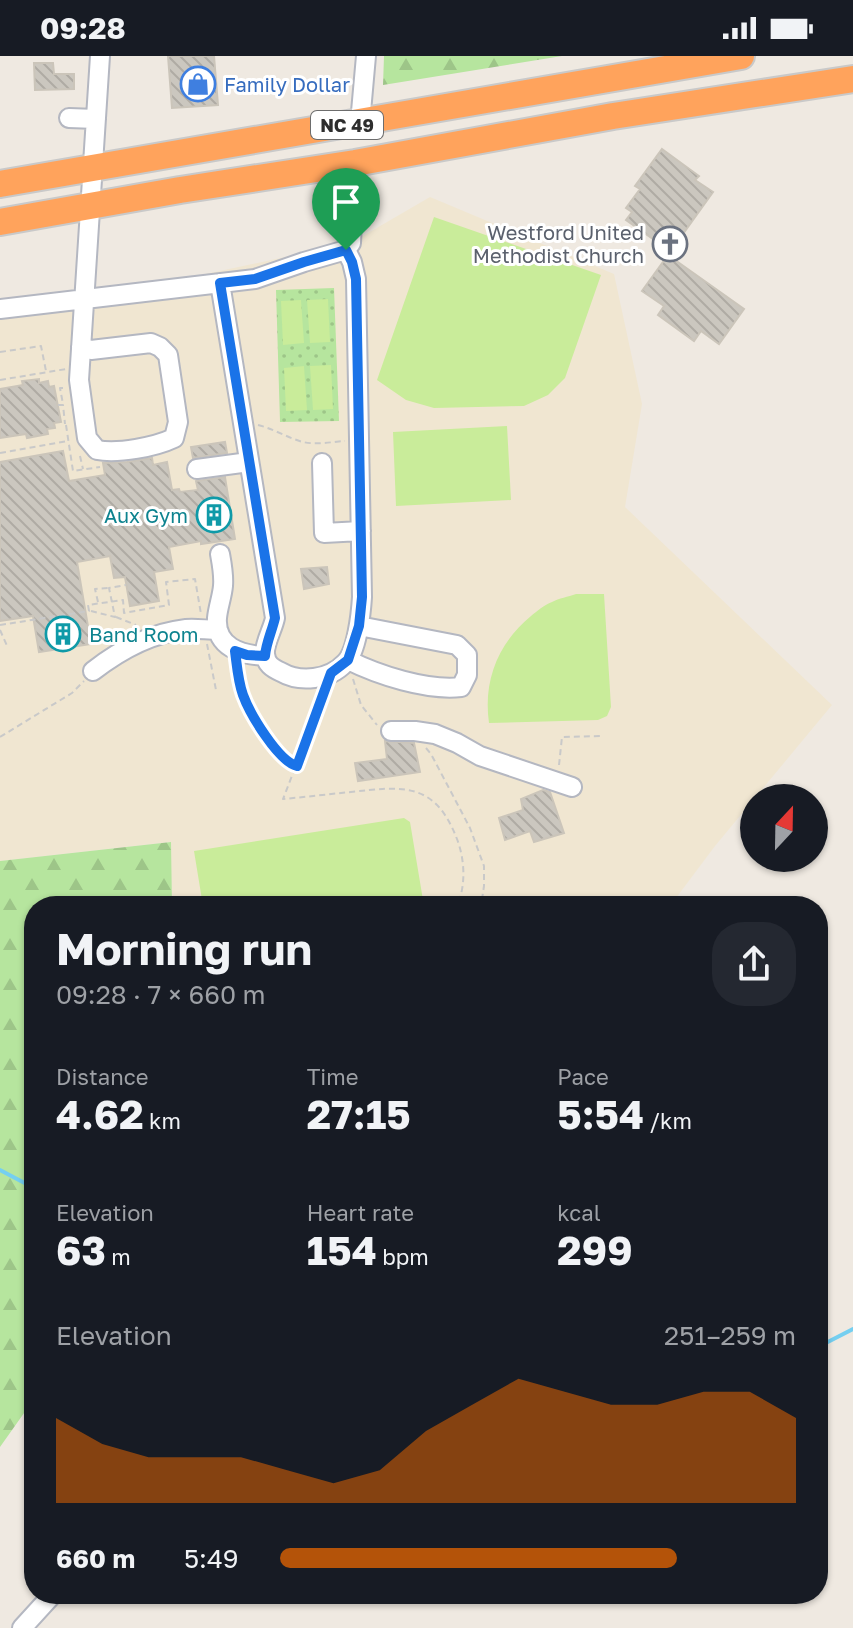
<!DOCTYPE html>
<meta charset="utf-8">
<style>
body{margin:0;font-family:"Golos Text",sans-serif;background:#242831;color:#f1f3f6;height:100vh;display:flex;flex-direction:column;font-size:30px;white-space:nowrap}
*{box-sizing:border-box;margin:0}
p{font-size:26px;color:#9ea1a6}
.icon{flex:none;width:44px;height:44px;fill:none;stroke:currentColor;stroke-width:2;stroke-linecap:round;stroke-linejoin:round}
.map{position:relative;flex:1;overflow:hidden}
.side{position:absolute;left:24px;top:840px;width:804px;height:708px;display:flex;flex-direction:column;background:#171b24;border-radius:32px;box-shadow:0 2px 6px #0004}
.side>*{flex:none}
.needle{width:52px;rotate:22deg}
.tools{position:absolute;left:740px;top:728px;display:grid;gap:16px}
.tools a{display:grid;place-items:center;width:88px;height:88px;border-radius:50%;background:#171b24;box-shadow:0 2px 6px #0004;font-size:40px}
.pin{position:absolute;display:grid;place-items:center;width:68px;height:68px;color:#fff;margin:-82px -34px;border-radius:50% 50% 50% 0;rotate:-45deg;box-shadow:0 0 8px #0007}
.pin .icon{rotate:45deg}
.round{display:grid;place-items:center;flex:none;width:84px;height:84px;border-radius:32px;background:#242831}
.head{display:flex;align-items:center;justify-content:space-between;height:136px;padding:0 32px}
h1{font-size:44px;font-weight:700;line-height:60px}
.metrics{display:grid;grid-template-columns:repeat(3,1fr);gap:12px;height:136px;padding:8px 32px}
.metrics div{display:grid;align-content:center}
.metrics b{font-size:40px;font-weight:700}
.metrics small{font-size:22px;font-weight:400}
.metrics p{font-size:22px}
.chart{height:224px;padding:16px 32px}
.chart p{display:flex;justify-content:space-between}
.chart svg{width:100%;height:144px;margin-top:8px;fill:#b45309;opacity:.7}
ul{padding:0 32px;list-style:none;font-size:26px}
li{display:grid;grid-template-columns:128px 96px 1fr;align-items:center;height:60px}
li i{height:20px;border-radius:10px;background:#b45309}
.status{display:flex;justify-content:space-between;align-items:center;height:56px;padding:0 40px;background:#171b24;direction:ltr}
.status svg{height:22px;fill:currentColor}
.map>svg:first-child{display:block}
</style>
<div class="status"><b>09:28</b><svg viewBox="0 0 49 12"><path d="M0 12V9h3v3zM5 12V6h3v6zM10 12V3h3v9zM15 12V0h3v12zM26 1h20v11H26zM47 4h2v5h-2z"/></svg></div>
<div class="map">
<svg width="853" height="1572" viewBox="0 0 853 1572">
<defs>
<pattern id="forest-firs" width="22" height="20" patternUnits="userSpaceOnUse" patternTransform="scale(2)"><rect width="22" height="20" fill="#b6e59e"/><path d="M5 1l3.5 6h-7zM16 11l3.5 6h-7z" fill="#9dc588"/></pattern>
<pattern id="park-dots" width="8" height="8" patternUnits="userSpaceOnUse" patternTransform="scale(2)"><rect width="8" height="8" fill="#b6e59e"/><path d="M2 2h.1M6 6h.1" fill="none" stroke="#9dc588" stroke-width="1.8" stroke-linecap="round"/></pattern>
<pattern id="building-back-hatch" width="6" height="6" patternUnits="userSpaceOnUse" patternTransform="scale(2)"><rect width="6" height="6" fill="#cbc7bf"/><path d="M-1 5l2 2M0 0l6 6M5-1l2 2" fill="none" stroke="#afaba4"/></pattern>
</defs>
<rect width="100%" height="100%" fill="#efe9e1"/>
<path fill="#f0e6d1" d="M430 141 614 218 642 348 625 451 832 649 715 790 670 850H172L170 786 0 805V254L83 244 351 187Z"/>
<path fill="url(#forest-firs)" d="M384 0H562L383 29Z
M171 786 172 850H34V1343L0 1391V805Z"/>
<path fill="url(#park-dots)" d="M334 232 339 365 280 366 276 234Z"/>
<path fill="#c9ec9a" d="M434 161 601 219 565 322 548 339 524 350 434 352 406 344 377 324Z
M328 243 330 286 310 287 307 244Z
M301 244 304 287 283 289 281 245Z
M331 309 333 353 313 354 310 310Z
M304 310 307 354 286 355 284 312Z
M507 370 511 444 396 450 393 376Z
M576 538H604L611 651 607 660 598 664 489 667C483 625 498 587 531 560 537 555 544 549 552 546 559 542 568 541 576 538Z
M404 762 410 766 424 850H203L194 795Z"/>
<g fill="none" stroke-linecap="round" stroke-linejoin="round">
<path stroke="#75cff0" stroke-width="4" d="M0 1114 34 1132
M818 1291 853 1273"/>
</g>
<path fill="url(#building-back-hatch)" stroke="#cbc5ba" stroke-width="2" d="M168 0H214L218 49 172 52Z
M34 7H53L54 18H74V33L35 34Z
M662 93 699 120 695 124 713 136 678 185 685 190 677 200 626 164 632 156 626 152 640 133 635 130Z
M668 199 744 253 719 288 701 275 694 285 658 259 664 250 642 235Z
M39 323V327L48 325 49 331 54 330 61 366 54 367 55 372 47 373 48 378 27 382 26 378 0 382V333L23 329 22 325Z
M225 386 227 397 193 402 191 391Z
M63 395 69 425 105 419 103 407 127 406 152 402 153 409 167 406 172 434 179 433 180 436 198 434 196 425 225 421 235 483 201 488V485L169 491 173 513 154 516 159 545 130 550 125 521 114 522 110 500 77 506 91 588 39 596 33 560 0 565V406Z
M327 511 329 528 304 533 301 513Z
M385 685 414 687 420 716 358 725 355 707 387 703Z
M543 734 550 736 564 777 534 786 530 775 505 784 499 762 523 754 521 743Z"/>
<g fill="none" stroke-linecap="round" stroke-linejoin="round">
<g stroke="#b4b7c1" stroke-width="22">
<path id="minor" d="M69 62 96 63
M360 67 366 0
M220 227 275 562C273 573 264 587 265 598 266 608 272 612 281 616 300 627 329 624 345 607 357 596 361 557 362 541L356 223 352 206 346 194
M0 253 255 223 304 206 346 194 351 187 355 107
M81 291 91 294 151 287 160 291 168 299 178 366 174 382C155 391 118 398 97 394L87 382 79 324 100 0
M322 407 324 477 361 475
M197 413 249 406
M220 498C222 509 224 519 223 530 222 541 218 551 217 562 215 591 241 599 265 600
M348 604C378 619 427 635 461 631L467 619V599L457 589 359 570
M93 615C120 594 151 577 186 573 196 572 207 574 218 574
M391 675H415L435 678 457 687 480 700 572 731
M22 1572 53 1538"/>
</g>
<g stroke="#c9c9c9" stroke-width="30">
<path id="highway" d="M0 128 741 0
M0 166 180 134 355 107 613 60 853 23"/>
</g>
<path stroke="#c9c9c9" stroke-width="2" stroke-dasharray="6 4" stroke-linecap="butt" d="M0 296 41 290 46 315
M0 324 66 313
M63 332H60L63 348
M58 349H63L65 368
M66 369 73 415 100 411
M258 369C274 373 288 382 303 386 316 389 331 386 345 385
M0 397 68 385
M80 400 83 413
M98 546 95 533 108 532
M91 555 115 561 109 532 126 529
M116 561 136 569
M0 569 89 555 88 549 123 544 124 557 169 549 166 526 195 523 201 558
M0 574 8 592
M207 588 216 634
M237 612C239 623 240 633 245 643 252 661 278 703 295 710
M353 623 361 649 377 669
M324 637 283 743C306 741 329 738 351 736 404 730 435 726 457 783 465 804 466 830 457 850
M0 681 72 637 84 625
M426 692 431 698 470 772 484 810V830L481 850
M559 709 562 681 602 680"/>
<use href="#minor" stroke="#fff" stroke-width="18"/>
<use href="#highway" stroke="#ffa35c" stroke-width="26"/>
</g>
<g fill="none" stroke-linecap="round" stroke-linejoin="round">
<g stroke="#fff" stroke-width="16">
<path id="route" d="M346 194 352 206 356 223 362 541 359 570 348 604 331 617 297 710C278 705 250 658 243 639 238 625 237 610 235 595L247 599 265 600C266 587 272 575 275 562L220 227 255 223 304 206Z"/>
</g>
<use href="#route" stroke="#1a73e8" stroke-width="10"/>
</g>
<defs>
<g id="shop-ring" transform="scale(1.8)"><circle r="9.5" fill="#fff" stroke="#3f7fe0" stroke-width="1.5"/><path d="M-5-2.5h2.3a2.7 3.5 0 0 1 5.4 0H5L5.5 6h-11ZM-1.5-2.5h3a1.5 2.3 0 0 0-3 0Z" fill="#3f7fe0"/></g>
<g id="church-ring" transform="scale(1.8)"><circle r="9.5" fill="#fff" stroke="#6b7280" stroke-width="1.5"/><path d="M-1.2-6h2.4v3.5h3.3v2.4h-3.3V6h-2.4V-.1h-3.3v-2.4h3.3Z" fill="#6b7280"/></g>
<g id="building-ring" transform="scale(1.8)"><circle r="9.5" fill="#fff" stroke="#0f9aa8" stroke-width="1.5"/><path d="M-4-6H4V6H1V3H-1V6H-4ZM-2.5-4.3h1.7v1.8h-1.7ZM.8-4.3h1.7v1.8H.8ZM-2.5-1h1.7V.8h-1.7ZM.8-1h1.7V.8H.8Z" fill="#0f9aa8"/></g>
</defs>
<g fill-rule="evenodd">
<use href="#shop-ring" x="198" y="28"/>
<use href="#church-ring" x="670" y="188"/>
<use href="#building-ring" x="214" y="459"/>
<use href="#building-ring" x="63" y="578"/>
</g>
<g text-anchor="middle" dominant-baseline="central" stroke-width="6" stroke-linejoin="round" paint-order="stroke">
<rect fill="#fff" stroke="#6d6d6d" stroke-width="2" x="311" y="55" width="72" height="28" rx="6"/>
<g font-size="18" font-weight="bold" fill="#2e2e2e">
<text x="347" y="69">NC 49</text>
</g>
<g font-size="20" fill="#366cbe" stroke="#fff" text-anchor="start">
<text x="224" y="28">Family Dollar</text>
</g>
<g font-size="20" fill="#5b616d" stroke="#fff" text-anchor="end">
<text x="644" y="176">Westford United<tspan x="644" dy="23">Methodist Church</tspan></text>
</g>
<g font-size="20" fill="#0d838f" stroke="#fff" text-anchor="end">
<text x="188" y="459">Aux Gym</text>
<text x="89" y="578" text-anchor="start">Band Room</text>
</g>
</g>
</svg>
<div class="tools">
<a><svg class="needle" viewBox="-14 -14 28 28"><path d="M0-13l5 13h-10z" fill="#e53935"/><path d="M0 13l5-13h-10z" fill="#9ea1a6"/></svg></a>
</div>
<div class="pin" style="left:346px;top:194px;background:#1e9e55"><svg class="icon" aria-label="arrive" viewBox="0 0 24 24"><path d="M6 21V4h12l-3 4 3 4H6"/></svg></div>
<section class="side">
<div class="head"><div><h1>Morning run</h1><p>09:28 · 7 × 660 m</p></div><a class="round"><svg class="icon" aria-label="share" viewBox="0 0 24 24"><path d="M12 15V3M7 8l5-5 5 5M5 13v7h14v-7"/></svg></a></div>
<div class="metrics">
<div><p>Distance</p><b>4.62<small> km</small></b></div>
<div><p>Time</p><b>27:15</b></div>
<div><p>Pace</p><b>5:54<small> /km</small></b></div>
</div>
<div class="metrics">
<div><p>Elevation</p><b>63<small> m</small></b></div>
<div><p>Heart rate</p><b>154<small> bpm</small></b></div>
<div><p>kcal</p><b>299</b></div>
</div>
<div class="chart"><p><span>Elevation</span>251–259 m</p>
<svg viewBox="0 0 160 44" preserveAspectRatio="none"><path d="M0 44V18L10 26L20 30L30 30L40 30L50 34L60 38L70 34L80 22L90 14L100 6L110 10L120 14L130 14L140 10L150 10L160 18V44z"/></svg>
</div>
<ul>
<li><b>660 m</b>5:49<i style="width:77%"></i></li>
</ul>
</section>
</div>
